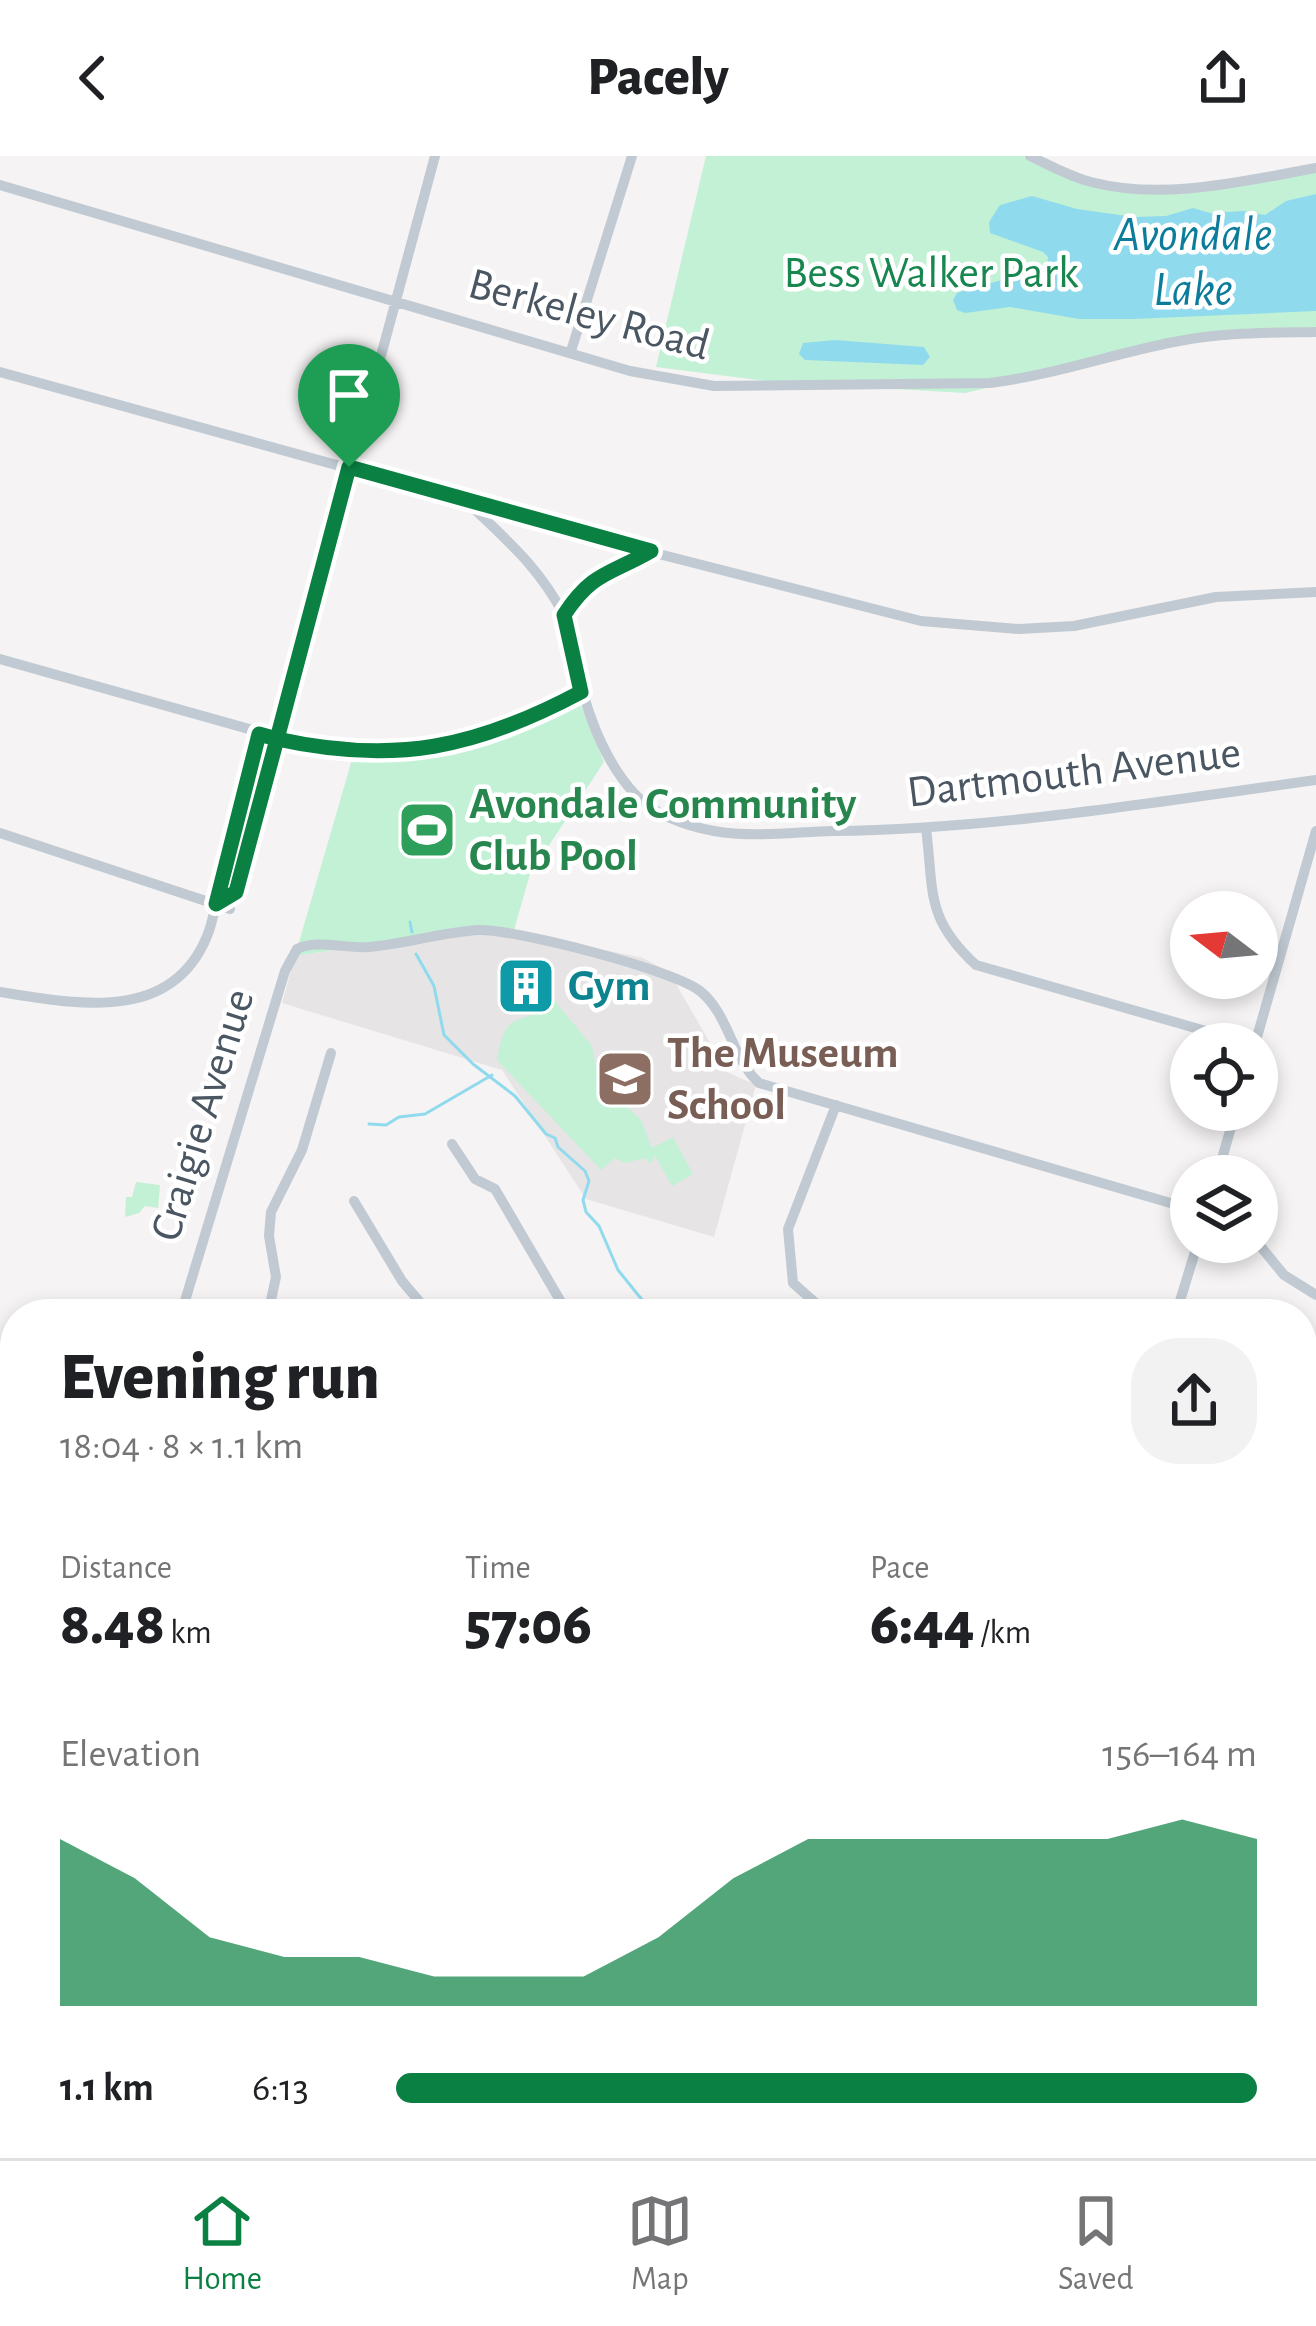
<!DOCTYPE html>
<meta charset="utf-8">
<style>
body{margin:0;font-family:"Alegreya Sans",sans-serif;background:#f2f2f2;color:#202124;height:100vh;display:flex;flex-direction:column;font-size:45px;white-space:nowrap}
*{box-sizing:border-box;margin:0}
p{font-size:39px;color:#757577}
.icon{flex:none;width:66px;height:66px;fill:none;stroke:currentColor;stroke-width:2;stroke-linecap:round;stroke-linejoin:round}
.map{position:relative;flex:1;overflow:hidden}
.drawer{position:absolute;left:0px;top:1143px;width:1317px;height:861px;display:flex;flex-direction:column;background:#fff;border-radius:48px 48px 0 0;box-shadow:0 6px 18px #0003}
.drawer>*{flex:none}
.needle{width:78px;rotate:286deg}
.fabs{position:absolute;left:1170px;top:735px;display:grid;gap:24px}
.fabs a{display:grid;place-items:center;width:108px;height:108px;border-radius:50%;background:#fff;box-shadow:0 6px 18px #0003;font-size:60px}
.pin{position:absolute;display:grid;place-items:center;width:102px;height:102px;color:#fff;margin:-123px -51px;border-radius:50% 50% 50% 0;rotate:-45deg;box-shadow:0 0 12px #0007}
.pin .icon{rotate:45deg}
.round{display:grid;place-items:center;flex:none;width:126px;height:126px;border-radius:48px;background:#f2f2f2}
.headline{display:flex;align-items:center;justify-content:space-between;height:204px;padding:0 60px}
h1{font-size:66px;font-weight:800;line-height:90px}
.stats{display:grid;grid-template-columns:repeat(3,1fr);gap:18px;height:204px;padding:12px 60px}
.stats div{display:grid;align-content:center}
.stats b{font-size:60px;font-weight:800}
.stats small{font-size:33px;font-weight:400}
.stats p{font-size:33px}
.chart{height:336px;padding:24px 60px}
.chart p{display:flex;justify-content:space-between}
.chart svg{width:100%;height:216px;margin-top:12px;fill:#0b8043;opacity:.7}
ul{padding:0 60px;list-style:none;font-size:39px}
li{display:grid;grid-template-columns:192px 144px 1fr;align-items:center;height:90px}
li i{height:30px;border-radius:15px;background:#0b8043}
header{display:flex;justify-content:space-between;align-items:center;height:156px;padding:0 60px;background:#fff;font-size:54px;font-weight:800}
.dock{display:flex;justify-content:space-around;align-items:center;height:168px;border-top:3px solid #e0e0e0;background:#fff;font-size:33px;color:#757577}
.dock a{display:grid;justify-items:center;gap:6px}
.dock .selected{color:#0b8043}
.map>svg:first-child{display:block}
</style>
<header><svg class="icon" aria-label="back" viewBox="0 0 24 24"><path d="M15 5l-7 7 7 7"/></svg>Pacely<svg class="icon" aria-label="share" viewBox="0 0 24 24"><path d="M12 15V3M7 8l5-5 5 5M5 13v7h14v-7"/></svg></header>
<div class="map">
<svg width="1316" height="2002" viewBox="0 0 1316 2002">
<rect width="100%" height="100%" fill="#f5f3f3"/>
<path fill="#e6e4e5" d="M493 770 643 802 669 816 727 916 756 929 714 1081 586 1043 502 914 282 847 295 800Z"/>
<path fill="#c3f1d5" d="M706 0H1023L1066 21 1135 35 1316 15V179H1217L965 237 773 226 656 211Z
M579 545 604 606 530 718 514 774 493 770 295 800 353 600 470 585Z
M549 838 592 890 595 907 613 938 641 964 652 992 673 981 693 1018 672 1030 655 1000 651 1008 644 1002 626 1007 615 1002 601 1014 497 904C503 870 505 866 539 857L545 849 539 845Z
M136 1026 160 1029 158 1052 145 1050 139 1057 125 1061 126 1041H132Z
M15 1837V1892L0 1887V1839Z
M281 1989H964L966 2002H287V1992Z"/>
<path fill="#90daee" d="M1316 38V155L1133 163H1079L1010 151 965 157 957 154 953 144 957 137C986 127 1018 121 1047 110L1048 101 1043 96 990 77 989 66 1000 49 1032 40 1077 53 1134 61 1166 60 1193 52 1210 57 1244 55 1265 59 1286 45Z
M835 184 924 191 930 201 923 209 805 204 799 198 803 187Z
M424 649 443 654 431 698 411 693Z"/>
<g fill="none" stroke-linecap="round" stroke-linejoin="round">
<path stroke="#90daee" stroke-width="3" d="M410 766 412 776
M416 798 434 830 444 879 473 908 515 940 546 978 555 982 558 991 585 1015 589 1025 583 1044 586 1056 599 1070 618 1114 643 1145 668 1158
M369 968 386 969 399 961 425 958 492 919
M1302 1543 1316 1552
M0 1873 15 1877"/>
<path stroke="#c1cad2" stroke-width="10" d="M1030 0C1049 9 1070 21 1091 26 1164 45 1243 25 1316 12
M0 29 630 215 714 230 990 227C1053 219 1112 198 1174 186 1221 176 1269 177 1316 176
M571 195 632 0
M0 216 651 396 921 465 1019 473 1074 470 1216 441 1316 436
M465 344C505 383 537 408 564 459
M650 396C608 419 592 417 564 459 578 519 590 588 633 636 652 658 686 670 714 675 753 682 794 676 833 675 994 673 1156 646 1316 624
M0 503 327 595 420 594 478 582 529 565 581 536
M926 672C934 736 925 762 976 809L1251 888
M0 677 230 753
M216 748 236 736 435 0
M0 836C76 848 175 869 209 775 216 754 218 733 224 712 236 667 251 623 259 577
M1255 888 1316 675
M452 988 475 1023 495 1033 568 1158
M1217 1020 1236 954
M354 1045 402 1125 430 1158
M1257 1086 1284 1119 1316 1139
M181 1158 285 815 297 793C317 783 346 793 369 791 406 788 442 776 479 774 515 773 674 814 700 835 729 858 732 903 759 927L1191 1053
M268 1158 276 1121 269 1080 271 1056 302 994 331 897
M828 1158 793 1127 788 1073 836 949
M1176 1158 1198 1086
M0 1277 15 1278
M1302 1317 1316 1322
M0 1409 15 1410
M1302 1527 1316 1537
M0 1546 15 1496
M1302 1836 1316 1860
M1302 1881 1316 1875
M0 1965 15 1970
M80 1989 111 2002
M1286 1989 1292 2002"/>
<path stroke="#c1cad2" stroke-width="14" d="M0 1810 15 1809
M0 1831 15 1827
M1239 1989 1244 2002"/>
</g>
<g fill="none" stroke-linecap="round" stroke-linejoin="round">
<g stroke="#fff" stroke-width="24">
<path id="route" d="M349 311 277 583 259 578 216 748 236 736 277 583C395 609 476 592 581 536L564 459C592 416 609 419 651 395L349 311"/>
</g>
<use href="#route" stroke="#0b8043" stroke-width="15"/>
</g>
<defs>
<g id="stadium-square" transform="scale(3)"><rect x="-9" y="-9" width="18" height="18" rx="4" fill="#2e9e5b" stroke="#fff"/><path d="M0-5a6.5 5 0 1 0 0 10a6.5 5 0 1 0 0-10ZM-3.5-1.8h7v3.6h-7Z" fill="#fff"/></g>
<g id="building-square" transform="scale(3)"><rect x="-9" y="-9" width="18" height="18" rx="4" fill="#0f9aa8" stroke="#fff"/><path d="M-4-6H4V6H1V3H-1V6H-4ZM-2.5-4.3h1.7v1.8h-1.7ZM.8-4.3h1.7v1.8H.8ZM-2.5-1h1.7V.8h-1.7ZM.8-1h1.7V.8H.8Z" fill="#fff"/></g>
<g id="school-square" transform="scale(3)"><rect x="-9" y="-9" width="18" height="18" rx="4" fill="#8d6e63" stroke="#fff"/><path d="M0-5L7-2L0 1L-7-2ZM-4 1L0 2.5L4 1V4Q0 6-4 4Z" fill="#fff"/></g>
</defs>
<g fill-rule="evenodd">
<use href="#stadium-square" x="427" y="674"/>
<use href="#building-square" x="526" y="830"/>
<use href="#school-square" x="625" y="923"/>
</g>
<g text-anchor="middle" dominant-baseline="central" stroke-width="9" stroke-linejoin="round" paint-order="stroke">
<g font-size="45" fill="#17864f" stroke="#fff">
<text x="931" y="117">Bess Walker Park</text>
</g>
<g font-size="45" fill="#4a5661" stroke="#fff">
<text transform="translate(589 159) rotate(15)">Berkeley Road</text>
<text transform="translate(1074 617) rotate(-7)">Dartmouth Avenue</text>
<text transform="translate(203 959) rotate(-73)">Craigie Avenue</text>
</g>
<g font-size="45" font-weight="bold" fill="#27864d" stroke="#fff" text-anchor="start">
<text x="469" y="648">Avondale Community<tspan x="469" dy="52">Club Pool</tspan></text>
</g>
<g font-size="45" font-weight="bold" fill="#0d838f" stroke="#fff" text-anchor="start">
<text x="568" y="830">Gym</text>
</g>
<g font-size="45" font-weight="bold" fill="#785e54" stroke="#fff" text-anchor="start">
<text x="667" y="897">The Museum<tspan x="667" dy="52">School</tspan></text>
</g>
<g font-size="48" font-style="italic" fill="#0c7c9b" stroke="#fff">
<text x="1193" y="80">Avondale<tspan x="1193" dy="55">Lake</tspan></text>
</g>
</g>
</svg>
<div class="fabs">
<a><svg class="needle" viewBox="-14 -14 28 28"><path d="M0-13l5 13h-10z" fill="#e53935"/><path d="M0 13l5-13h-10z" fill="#757577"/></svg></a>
<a><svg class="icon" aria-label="locate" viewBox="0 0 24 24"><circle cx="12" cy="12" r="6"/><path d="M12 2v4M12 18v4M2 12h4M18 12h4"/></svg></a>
<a><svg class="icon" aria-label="layers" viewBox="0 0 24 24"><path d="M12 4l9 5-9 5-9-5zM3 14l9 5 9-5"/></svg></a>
</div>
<div class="pin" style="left:349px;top:311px;background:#1e9e55"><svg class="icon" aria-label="arrive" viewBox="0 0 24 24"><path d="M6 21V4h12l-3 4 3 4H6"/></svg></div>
<section class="drawer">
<div class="headline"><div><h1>Evening run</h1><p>18:04 · 8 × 1.1 km</p></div><a class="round"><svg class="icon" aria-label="share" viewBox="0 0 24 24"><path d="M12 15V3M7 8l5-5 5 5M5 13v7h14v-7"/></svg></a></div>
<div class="stats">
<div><p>Distance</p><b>8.48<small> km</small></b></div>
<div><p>Time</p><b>57:06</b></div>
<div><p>Pace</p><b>6:44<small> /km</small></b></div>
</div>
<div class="chart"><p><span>Elevation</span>156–164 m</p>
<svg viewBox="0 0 160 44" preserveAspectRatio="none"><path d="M0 44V10L10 18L20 30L30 34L40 34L50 38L60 38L70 38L80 30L90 18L100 10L110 10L120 10L130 10L140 10L150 6L160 10V44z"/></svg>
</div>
<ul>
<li><b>1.1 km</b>6:13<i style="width:100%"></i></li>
</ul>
</section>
</div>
<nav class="dock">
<a class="selected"><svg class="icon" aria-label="home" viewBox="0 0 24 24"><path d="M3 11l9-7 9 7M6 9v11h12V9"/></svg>Home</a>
<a><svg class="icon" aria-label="map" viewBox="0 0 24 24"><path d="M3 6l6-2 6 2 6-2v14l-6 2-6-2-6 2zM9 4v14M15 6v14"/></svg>Map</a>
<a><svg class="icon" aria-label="saved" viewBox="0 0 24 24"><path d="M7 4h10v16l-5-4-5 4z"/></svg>Saved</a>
</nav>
